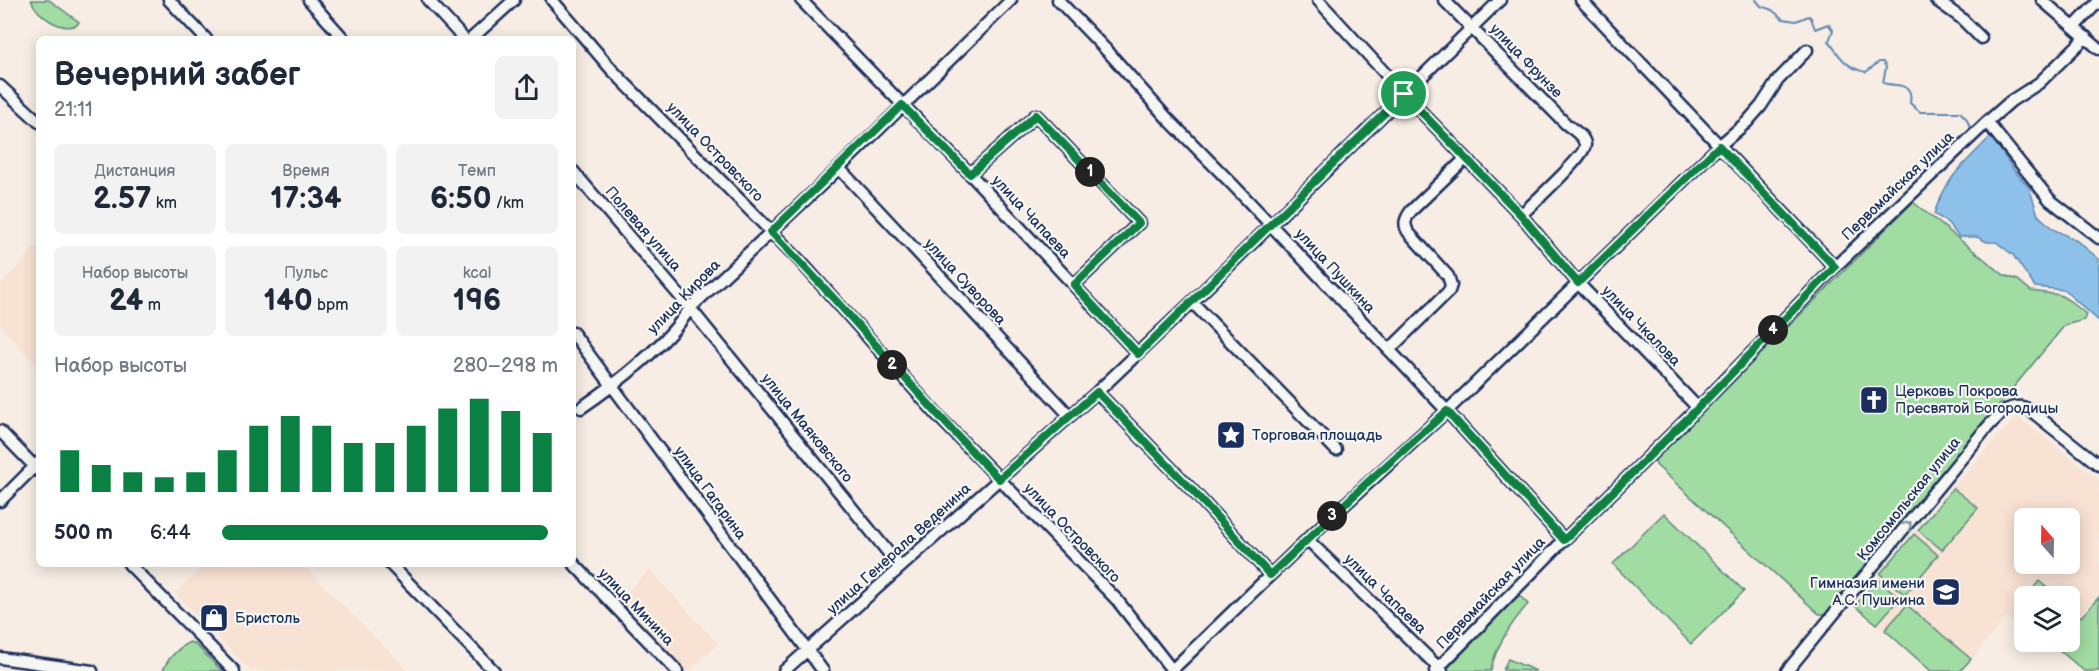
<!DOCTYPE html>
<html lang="ru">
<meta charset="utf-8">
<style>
body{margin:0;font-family:"Balsamiq Sans",sans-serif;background:#f2f2f3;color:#1f2937;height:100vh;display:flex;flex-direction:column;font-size:22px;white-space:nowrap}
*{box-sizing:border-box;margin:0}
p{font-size:20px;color:#747a83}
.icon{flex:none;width:33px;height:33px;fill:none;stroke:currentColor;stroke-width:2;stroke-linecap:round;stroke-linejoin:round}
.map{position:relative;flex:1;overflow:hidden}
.panel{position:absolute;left:36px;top:36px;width:540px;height:531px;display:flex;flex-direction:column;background:#fff;border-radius:9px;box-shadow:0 3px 15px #0003}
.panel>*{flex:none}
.needle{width:39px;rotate:340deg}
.tools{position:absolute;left:2014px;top:508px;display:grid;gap:12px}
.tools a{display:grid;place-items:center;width:66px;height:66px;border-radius:9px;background:#fff;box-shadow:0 3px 15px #0003;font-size:30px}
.pin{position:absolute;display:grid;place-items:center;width:51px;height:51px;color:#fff;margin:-26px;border:3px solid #fff;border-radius:50%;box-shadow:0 2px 6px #0007}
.km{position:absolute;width:30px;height:30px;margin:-15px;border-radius:50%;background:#222;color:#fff;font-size:16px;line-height:30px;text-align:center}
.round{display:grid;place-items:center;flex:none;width:63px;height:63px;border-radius:9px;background:#f2f2f3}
.headline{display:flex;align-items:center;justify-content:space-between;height:102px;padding:0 18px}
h1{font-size:33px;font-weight:700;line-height:45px}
.metrics{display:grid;grid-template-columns:repeat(3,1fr);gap:9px;height:102px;padding:6px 18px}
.metrics div{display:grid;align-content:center;border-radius:9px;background:#f2f2f3;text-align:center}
.metrics b{font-size:30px;font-weight:700}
.metrics small{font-size:16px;font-weight:400}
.metrics p{font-size:16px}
.chart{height:168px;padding:12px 18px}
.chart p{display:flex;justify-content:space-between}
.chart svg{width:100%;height:108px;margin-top:6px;stroke:#0b8043;stroke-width:6}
ul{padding:0 18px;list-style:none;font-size:20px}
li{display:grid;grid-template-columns:96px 72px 1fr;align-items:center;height:45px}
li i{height:15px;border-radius:8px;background:#0b8043}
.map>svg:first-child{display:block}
</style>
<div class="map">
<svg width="2099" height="671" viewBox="0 0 2099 671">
<rect width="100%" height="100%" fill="#f7ede4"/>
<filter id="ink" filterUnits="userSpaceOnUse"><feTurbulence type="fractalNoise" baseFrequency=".0167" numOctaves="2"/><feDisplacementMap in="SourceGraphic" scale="12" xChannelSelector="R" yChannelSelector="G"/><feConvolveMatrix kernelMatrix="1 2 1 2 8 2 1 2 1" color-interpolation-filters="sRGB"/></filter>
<g filter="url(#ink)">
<path fill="#f8e2d3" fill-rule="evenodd" d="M37 246 39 247V368L0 325V285Z
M2017 416 2099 480V594L2080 615 2070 606V597H2060L2038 579 2015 608 2025 616 2018 627 2006 617 1962 671H1930L1854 605 1953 487ZM2025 519H2070V564H2025Z
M206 564H302L409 671H251L175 593Z
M650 570 718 644 689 671H681L616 602Z"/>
<path fill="#a1dca2" stroke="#5e8680" stroke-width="1.5" d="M31 0H49L79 22 77 25C60 32 37 15 31 0Z
M1913 202 2004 275 2018 280 2031 291 2060 295 2070 301 2086 314 2084 320 2065 325 1826 614H1819L1656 465 1655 460Z
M1953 488 1978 508 1942 550 1918 530Z
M1664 513 1744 591 1691 644 1613 564Z
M1914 534 1938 555 1905 595 1880 574Z
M1878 579 1900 598 1877 624 1855 606Z
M2039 581 2058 597H2026Z
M1519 595 1528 604C1513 621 1494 648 1491 671H1449L1447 669Z
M2099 597V671H2084L2050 642H2070V607L2081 617Z
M1907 605 1971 659 1960 671H1931L1885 630Z
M190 642 195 644 222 671H163C166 660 180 646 190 642Z
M1508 659 1536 671 1503 670Z"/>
<path fill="#8dc1ea" stroke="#5f87b2" stroke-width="1.5" d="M1991 136 2014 170 2029 187 2038 215 2053 229 2077 241 2099 259V321L2064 290 2035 287 2013 255 1996 242H1987L1977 237H1959L1948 223 1934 214C1947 175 1965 164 1991 136Z"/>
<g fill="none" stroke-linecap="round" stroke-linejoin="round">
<path stroke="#5f87b2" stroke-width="2" d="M1756 0 1761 6 1772 10 1783 19 1796 21 1809 16 1811 18 1815 29 1828 24 1833 30 1829 41C1839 56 1847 69 1866 72L1879 62H1883L1886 67 1883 83C1896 87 1914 81 1910 103L1920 112H1960L1966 118 1971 129"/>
<g stroke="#1b2f5e" stroke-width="15">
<path id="minor" d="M169 0 206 39
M309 0 344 39
M428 0 464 39
M552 0 612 70 801 262 939 417 1117 600 1172 670
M801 0 970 174 1138 354
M1058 0 1111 55 1167 118 1234 186 1447 411 1564 540
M1318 0 1404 94 1521 215 1578 283 1698 408
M1444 0 1566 124C1572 129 1585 136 1585 145 1586 155 1531 205 1521 215
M1581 0 1835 267
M1936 0 1961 18 1981 38
M2042 0 2099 49
M2074 27 2099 1
M471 39 514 0
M0 86 39 122
M1987 122 2050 200 2099 238
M839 168 1070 416
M573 171 690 308 900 567
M970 174 1036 115 1139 223 1074 285
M1192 302 1336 450
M573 333 823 671
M1389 350 1449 291 1451 285 1448 276 1409 233C1403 225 1405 219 1411 211L1466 158
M1097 392 1193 491 1270 575
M581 408C616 384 668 344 690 308L839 168 1011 0
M0 431 39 471
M0 501 39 462
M1307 539 1442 671
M573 563 677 671
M129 564 234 671
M390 564 494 671
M0 658 92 671
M784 671 1097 392 1192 302 1500 0
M1171 671 1318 529 1447 411 1719 146 1747 122 1761 106 1778 80 1807 50
M1435 671 1564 540 1698 408 1835 267 1987 122 2011 101 2039 83 2086 37
M1787 671 1984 431C1996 418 2010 399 2030 410L2099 465"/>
</g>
<use href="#minor" stroke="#f6f6f2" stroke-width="10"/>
</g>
<defs><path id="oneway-chevron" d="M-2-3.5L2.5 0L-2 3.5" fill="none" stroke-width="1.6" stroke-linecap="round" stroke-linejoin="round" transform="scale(1.5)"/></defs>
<use stroke="#8892a8" href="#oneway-chevron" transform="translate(1908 525) rotate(-50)"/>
</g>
<g fill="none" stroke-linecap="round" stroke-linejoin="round" filter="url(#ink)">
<g stroke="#fff" stroke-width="12">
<path id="route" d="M1404 94 1521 215 1578 283 1719 146 1835 267 1698 408 1564 540 1447 411 1368 482 1270 575 1193 491 1097 392 999 479C920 400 850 311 771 232L902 105 970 174 1036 115 1139 223 1074 285 1138 354Z"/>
</g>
<use href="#route" stroke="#0b8043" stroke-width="8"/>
</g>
<defs>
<g id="church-square" transform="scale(1.5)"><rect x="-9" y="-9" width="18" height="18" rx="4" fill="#1b2f5e" stroke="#f6f6f2"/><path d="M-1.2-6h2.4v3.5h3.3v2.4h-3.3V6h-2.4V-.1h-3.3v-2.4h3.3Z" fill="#fff"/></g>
<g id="sight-square" transform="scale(1.5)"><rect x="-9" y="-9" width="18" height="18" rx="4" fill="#1b2f5e" stroke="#f6f6f2"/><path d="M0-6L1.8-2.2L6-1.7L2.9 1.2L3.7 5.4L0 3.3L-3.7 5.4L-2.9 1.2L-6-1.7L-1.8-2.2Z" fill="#fff"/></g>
<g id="school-square" transform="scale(1.5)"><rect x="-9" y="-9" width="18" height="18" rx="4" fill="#1b2f5e" stroke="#f6f6f2"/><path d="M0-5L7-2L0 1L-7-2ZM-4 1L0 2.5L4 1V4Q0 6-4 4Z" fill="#fff"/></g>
<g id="shop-square" transform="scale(1.5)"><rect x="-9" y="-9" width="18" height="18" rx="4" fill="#1b2f5e" stroke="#f6f6f2"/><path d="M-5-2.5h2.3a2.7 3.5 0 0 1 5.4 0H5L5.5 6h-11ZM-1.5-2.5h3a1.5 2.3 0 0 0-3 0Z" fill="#fff"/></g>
</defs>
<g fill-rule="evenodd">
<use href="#church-square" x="1874" y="400"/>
<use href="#sight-square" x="1231" y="435"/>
<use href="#school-square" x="1946" y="592"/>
<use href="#shop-square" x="214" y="618"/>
</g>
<g text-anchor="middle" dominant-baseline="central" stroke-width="4.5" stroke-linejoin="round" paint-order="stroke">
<g font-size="15" fill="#1b2f5e" stroke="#f6f6f2">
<text transform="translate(1526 61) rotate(46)">улица Фрунзе</text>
<text transform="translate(715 152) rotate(46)">улица Островского</text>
<text transform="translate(1898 186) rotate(-44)">Первомайская улица</text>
<text transform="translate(1031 217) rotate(47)">улица Чапаева</text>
<text transform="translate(643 229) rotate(49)">Полевая улица</text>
<text transform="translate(1335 271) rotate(47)">улица Пушкина</text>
<text transform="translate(965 282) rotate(47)">улица Суворова</text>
<text transform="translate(684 297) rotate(-46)">улица Кирова</text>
<text transform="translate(1641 326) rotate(46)">улица Чкалова</text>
<text transform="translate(807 428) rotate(51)">улица Маяковского</text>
<text transform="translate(710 493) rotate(54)">улица Гагарина</text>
<text transform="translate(1909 499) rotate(-51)">Комсомольская улица</text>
<text transform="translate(1072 533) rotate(46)">улица Островского</text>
<text transform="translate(899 549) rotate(-42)">улица Генерала Веденина</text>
<text transform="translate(1491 593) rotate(-46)">Первомайская улица</text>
<text transform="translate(1385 594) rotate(44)">улица Чапаева</text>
<text transform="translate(636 607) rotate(46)">улица Минина</text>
</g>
<g font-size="15" fill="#1b2f5e" stroke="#f6f6f2" text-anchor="start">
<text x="1895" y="391">Церковь Покрова<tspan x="1895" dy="17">Пресвятой Богородицы</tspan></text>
<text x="1252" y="435">Торговая площадь</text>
<text x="1925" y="583" text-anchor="end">Гимназия имени<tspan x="1925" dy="17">А.С. Пушкина</tspan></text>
<text x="235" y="618">Бристоль</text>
</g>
</g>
</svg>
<div class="tools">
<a><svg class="needle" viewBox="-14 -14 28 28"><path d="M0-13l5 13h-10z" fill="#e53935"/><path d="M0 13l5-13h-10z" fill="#747a83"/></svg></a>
<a><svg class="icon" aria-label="layers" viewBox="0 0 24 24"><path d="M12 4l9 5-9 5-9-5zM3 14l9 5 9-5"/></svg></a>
</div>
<div class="pin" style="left:1404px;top:94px;background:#1e9e55"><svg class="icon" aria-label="arrive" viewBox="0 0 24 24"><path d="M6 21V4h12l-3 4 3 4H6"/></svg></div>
<b class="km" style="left:1090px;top:172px">1</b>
<b class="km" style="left:892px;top:365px">2</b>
<b class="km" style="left:1332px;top:516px">3</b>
<b class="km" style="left:1773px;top:330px">4</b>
<section class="panel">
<div class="headline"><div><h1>Вечерний забег</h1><p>21:11</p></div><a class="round"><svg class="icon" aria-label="share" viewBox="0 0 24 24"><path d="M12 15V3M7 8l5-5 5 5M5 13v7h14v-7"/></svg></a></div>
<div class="metrics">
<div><p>Дистанция</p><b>2.57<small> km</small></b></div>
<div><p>Время</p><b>17:34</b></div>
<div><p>Темп</p><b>6:50<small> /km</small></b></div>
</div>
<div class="metrics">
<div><p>Набор высоты</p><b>24<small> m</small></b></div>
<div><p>Пульс</p><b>140<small> bpm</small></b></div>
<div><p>kcal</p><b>196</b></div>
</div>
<div class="chart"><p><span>Набор высоты</span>280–298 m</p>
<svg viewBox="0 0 160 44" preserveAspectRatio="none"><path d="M5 44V27M15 44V33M25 44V36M35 44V38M45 44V36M55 44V27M65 44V17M75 44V13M85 44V17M95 44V24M105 44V24M115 44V17M125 44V10M135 44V6M145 44V11M155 44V20"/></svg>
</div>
<ul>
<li><b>500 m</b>6:44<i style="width:97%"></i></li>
</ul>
</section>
</div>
